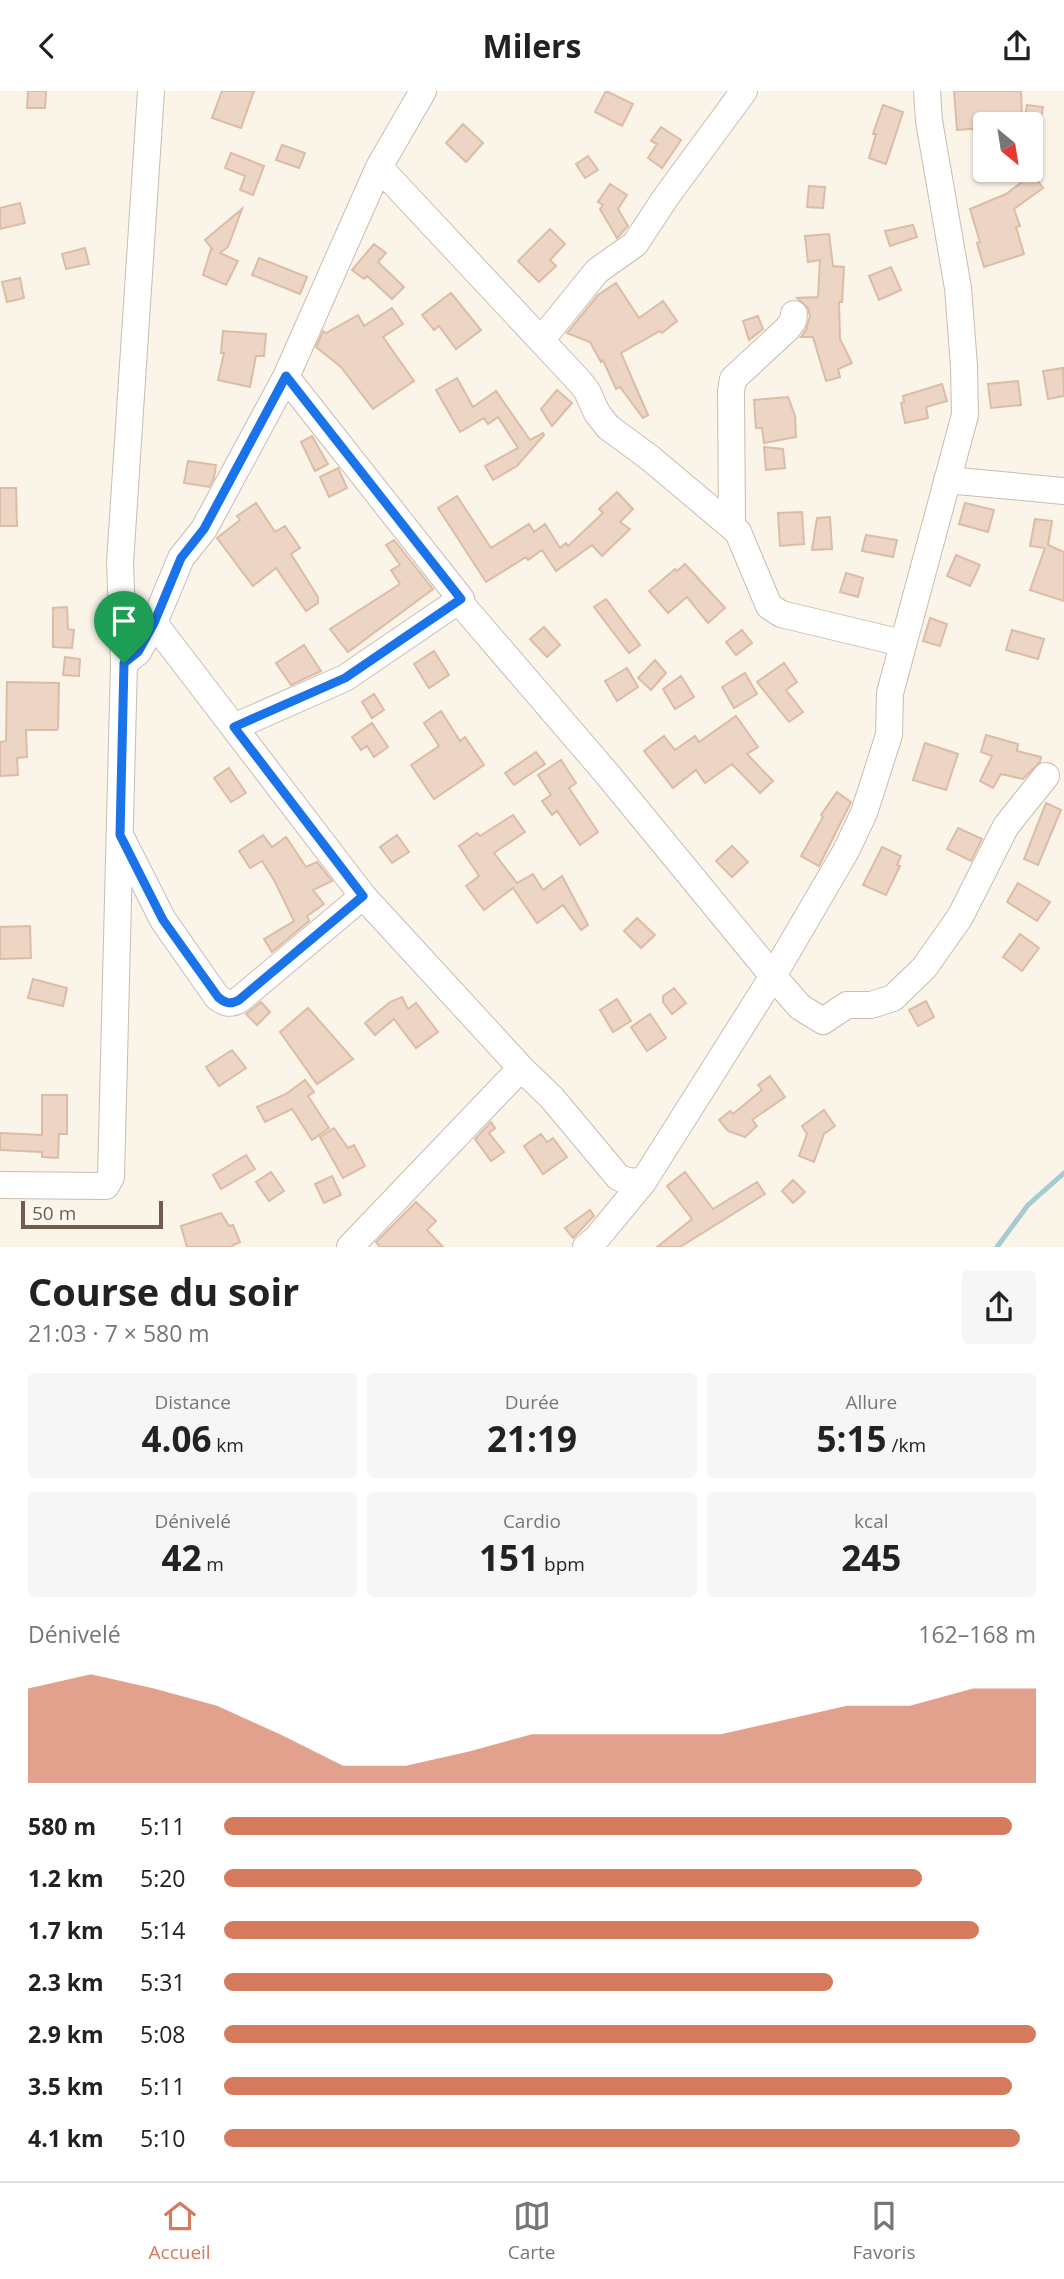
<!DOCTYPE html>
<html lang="fr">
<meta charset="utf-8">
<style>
body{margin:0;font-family:"Open Sans",sans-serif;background:#f6f6f6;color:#222;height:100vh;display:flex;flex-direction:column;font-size:26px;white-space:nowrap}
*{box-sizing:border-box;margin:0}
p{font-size:23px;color:#767676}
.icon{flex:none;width:38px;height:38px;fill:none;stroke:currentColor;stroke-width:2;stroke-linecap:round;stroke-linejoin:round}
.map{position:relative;height:1156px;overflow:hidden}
.details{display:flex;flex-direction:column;background:#fff;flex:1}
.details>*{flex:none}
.needle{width:46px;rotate:150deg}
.buttons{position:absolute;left:973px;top:21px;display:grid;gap:14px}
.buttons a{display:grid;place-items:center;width:70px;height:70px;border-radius:7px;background:#fff;box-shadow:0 2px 5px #0004;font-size:35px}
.scale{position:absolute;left:21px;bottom:18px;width:142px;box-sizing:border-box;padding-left:7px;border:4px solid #715c4f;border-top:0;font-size:19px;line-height:24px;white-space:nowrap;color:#715c4f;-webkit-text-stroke:5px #fdf8ef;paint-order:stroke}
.pin{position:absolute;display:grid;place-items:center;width:60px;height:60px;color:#fff;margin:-72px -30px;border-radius:50% 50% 50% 0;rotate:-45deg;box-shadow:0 0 7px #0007}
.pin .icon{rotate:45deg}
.round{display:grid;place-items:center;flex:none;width:74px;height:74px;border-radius:7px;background:#f6f6f6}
.headline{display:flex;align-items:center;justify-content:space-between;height:119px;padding:0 28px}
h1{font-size:38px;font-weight:700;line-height:52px}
.figures{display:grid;grid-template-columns:repeat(3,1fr);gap:10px;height:119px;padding:7px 28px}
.figures div{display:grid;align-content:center;border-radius:7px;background:#f6f6f6;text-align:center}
.figures b{font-size:35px;font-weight:700}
.figures small{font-size:19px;font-weight:400}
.figures p{font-size:19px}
.chart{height:196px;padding:14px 28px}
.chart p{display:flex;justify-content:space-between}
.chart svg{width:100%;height:126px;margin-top:7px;fill:#d57a5c;opacity:.7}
ul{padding:0 28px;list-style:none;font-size:23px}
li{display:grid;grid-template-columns:112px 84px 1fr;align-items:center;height:52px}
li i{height:18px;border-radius:9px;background:#d57a5c}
header{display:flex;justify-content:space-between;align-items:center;height:91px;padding:0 28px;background:#fff;font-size:32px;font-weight:700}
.tab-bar{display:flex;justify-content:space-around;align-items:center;height:98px;border-top:2px solid #e0e0e0;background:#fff;font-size:19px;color:#767676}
.tab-bar a{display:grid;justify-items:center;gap:4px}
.tab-bar .current{color:#d57a5c}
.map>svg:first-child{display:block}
</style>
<header><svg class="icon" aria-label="back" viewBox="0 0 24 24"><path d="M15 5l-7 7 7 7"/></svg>Milers<svg class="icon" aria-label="share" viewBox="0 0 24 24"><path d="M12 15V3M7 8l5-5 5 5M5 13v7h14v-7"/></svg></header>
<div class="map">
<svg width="1064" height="1156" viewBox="0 0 1064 1156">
<rect width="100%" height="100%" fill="#faf4e9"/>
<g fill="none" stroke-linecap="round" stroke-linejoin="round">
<path stroke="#a7cbd2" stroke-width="5" d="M997 1156 1028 1114 1064 1082"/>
</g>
<path fill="#ecd5c4" stroke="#ddbca6" stroke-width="2" d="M28 0H46L45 17H27Z
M222 0H254L241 37 212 27Z
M606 0 633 13 622 35 595 21Z
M954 0H1021L1022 25 986 26 985 37 957 39Z
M883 14 903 21 886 73 869 67 876 43H873Z
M1027 14 1043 16 1040 34 1024 31Z
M463 33 483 52 466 71 446 52Z
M661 36 681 49 662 77 648 67 657 53 651 50Z
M282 54 305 62 299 77 276 69Z
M231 62 264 75 253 104 240 99 245 85 225 77Z
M588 65 598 79 585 87 576 73Z
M1033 83 1043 97 1014 118 1020 135 1016 136 1024 163 984 176 977 152 980 151 970 118 1006 103Z
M610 93 627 104 618 118 628 135 617 147 600 118 603 114 598 111Z
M809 95 825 96 823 117 807 116Z
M20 112 25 132 0 138V117Z
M242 118 228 156 220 162 238 170 226 194 203 184 211 158 213 159 205 149Z
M913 134 917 146 890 155 885 140Z
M550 138 565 153 550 169 556 175 539 191 518 170Z
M829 143 833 175 844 176 842 211H839L840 248 852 272 838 278 840 286 826 290 813 246H801L806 239 810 225 808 217 797 207 818 206 820 169 808 171 805 145Z
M374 153 386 162 378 171 404 196 392 208 367 185 364 188 352 179Z
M85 157 89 173 66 178 62 163Z
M259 167 307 186 300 203 252 184Z
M891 176 901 199 879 209 869 185Z
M20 187 24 207 7 211 2 191Z
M616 192 639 227 663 210 677 230 662 242 660 240 621 262 648 324 643 327 620 296 616 298 603 269 601 271 590 251 567 242 598 204Z
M451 202 481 239 456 258 439 235 434 239 422 224Z
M392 217 403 233 383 246 414 290 373 318 341 276 316 256 323 240 326 242 358 224 364 235Z
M758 225 763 238 749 249 743 230Z
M223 240 266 243 264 265H256L250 296 218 289 224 262H221Z
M1063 277 1064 305 1048 308 1043 280Z
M457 287 473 316 496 300 530 349 543 342 544 344 517 375 493 389 485 375 518 357 498 326 488 333 484 327 460 341 436 299Z
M1018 290 1021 314 991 317 988 293Z
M942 293 947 310 926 316 928 327 905 332 901 312 904 311 903 305Z
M557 299 572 312 552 335 541 318Z
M788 306 795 325 796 346 764 352 762 337H756L754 309Z
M312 345 328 373 315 380 301 351Z
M764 356 783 358 785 377 766 379Z
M188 370 216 374 214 387 209 396 184 392Z
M338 377 347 397 329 406 320 386Z
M0 397H16L17 435H0Z
M617 401 633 418 620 431 630 438 602 465 592 454 556 480 542 459 528 469 526 466 486 491 438 417 457 405 491 457 529 433 534 441 545 433 560 457 566 452 568 455 603 422 599 418Z
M256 412 275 441 285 435 300 457 291 463 318 506V512L306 520 276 477 253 495 217 447 240 429 237 425Z
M965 412 994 419 988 441 959 433Z
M802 421 804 453 780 455 778 422Z
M830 426 832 458 812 459 817 427Z
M1035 428 1052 430 1048 454 1064 461V510L1030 499 1045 457 1030 455Z
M866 444 897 449 893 466 862 460Z
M394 449 433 498 348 561 330 538 400 493 391 479 400 474 386 454Z
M956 464 980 474 970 495 947 485Z
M685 473 725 517 708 532 687 506 668 522 649 500 675 478 677 480Z
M846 482 863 487 858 506 840 501Z
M606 508 640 554 629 562 594 516Z
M67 516 68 538 74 539 72 557 53 556V517Z
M930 527 947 533 940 555 923 550Z
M544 536 560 554 547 566 530 548Z
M742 539 752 552 736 564 726 551Z
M1012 539 1044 548 1038 568 1006 559Z
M304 554 321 580 291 594 276 572Z
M434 560 449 584 429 597 414 573Z
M65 566 80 568 79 585 63 584Z
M655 569 666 582 651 599 638 587Z
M784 572 797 591 786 599 803 621 789 631 757 591Z
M627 577 638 596 617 610 605 590Z
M745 582 757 603 734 617 722 596Z
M681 585 694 606 675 618 663 598Z
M7 591 59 592 58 637 57 639H26L27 666 17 667 18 684 0 685V651L6 650Z
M374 603 384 619 372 627 362 611Z
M441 620 460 650 465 646 484 674 434 708 411 674 439 655 424 632Z
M736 625 758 656 747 663 773 690 760 702 732 673 705 692 696 679 673 697 644 660 664 645 675 659 695 645 699 651Z
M372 632 388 656 374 666 367 655 361 659 352 646Z
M986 644 1018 653 1017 660 1041 666 1040 671 1023 688 1001 683 993 697 980 690 992 665 981 661Z
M925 652 958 663 946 699 913 689Z
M536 661 545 673 514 694 505 682Z
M561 669 576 692 569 697 598 741 580 754 557 720 552 724 542 710 551 704 538 684Z
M229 677 246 702 231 711 214 687Z
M837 701 851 711 819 775 801 765 823 726 821 724Z
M1046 712 1061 719 1038 774 1024 768Z
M513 724 525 741 494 762 517 792 533 783 543 799 562 785 588 834 581 839 563 814 537 832 513 797 484 819 466 795 479 785 459 755 477 742 480 745Z
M958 737 982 748 971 770 947 758Z
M263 744 272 756 286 746 306 776 317 771 332 790 313 799 324 813 307 825 309 830 272 861 264 848 294 830 274 789 262 770 250 777 239 760Z
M397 744 409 761 392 772 380 756Z
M732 755 748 771 732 786 716 770Z
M882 756 901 765 897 774 900 775 886 804 863 794Z
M1018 792 1050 811 1037 830 1007 811Z
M637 827 655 844 641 857 624 840Z
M30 835 31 867 0 868V836Z
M1020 843 1039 857 1022 880 1003 866Z
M33 888 67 897 63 915 28 907Z
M674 897 686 912 672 923 663 911V905Z
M402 906 408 918 416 912 438 941 416 957 394 928 375 944 365 932 390 911Z
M617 908 631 930 613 941 600 919Z
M926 910 934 926 918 935 909 919Z
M261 911 270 921 257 934 246 923Z
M308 917 353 968 317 993 280 941Z
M650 923 666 947 647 960 631 936Z
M232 959 246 977 219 995 206 976Z
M770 985 785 1006 752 1029 757 1035 745 1046 728 1040 719 1029 730 1020 733 1023 762 999 758 994Z
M305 989 314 1001 308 1005 329 1037 312 1049 292 1018 265 1031 257 1016 286 1003Z
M42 1004H67V1043H59L58 1067 42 1066V1061L0 1059V1042L42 1044Z
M824 1019 835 1035 824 1043 814 1071 799 1065 807 1043 802 1035Z
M491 1031 495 1037 489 1042 504 1061 491 1070 475 1048Z
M334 1037 348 1057 354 1054 365 1075 343 1087 320 1046Z
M541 1043 547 1051 553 1047 567 1066 543 1083 524 1055Z
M246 1064 255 1078 221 1098 213 1084Z
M271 1081 284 1100 269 1110 256 1091Z
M685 1081 713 1118 757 1091 765 1103 680 1156H657L692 1128 667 1095Z
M332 1085 341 1104 324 1112 315 1093Z
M793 1089 805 1101 793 1112 782 1100Z
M416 1111 436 1130 427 1139 443 1156H380L376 1151Z
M590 1119 594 1125 573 1147 565 1137Z
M221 1122 229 1135 233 1134 240 1151 230 1156H187L181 1135Z"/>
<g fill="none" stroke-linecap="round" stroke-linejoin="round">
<g stroke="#cbbcb0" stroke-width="28">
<path id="minor" d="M379 76 580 291 587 300 597 322 608 336 650 367 738 441 769 515 781 523 902 552
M542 248 597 180 635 153 666 106 744 0
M286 286 461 508 462 514 608 684 773 885 800 916 823 930 847 914H871L893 907 924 877 960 826 1006 735 1046 685
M947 389 1064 400
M732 434 731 300 733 288 787 238 793 230 794 223
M154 532 363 805 521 977 552 1007 618 1086 627 1090 643 1091
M124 572 138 561 154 532 181 467 204 438 286 286 379 76 423 0
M234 636 345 587 461 508
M121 746 163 829 217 906C225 912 230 914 239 909L363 805
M0 1094 106 1095 111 1086 124 572 120 472 151 0
M350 1156 521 977
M586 1156 596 1148 643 1091 773 885 846 760 864 722 889 644 890 602 965 324 964 275 958 197 929 30 927 0"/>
</g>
<use href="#minor" stroke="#fff" stroke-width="26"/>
</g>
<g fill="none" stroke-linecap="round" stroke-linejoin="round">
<g stroke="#fff" stroke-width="14">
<path id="route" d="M286 285 461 508 345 587 234 636 363 805 239 909C230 914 225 912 218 906L163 829 120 744 124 572 138 561 154 532 181 467 204 438Z"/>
</g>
<use href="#route" stroke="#1a73e8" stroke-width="9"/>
</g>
</svg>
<div class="buttons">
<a><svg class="needle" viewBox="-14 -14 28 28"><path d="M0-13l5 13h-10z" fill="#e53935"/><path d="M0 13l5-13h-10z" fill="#767676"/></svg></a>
</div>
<div class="scale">50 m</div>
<div class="pin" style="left:124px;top:572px;background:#1e9e55"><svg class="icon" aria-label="arrive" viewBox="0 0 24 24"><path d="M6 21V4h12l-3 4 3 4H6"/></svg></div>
</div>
<section class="details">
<div class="headline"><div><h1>Course du soir</h1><p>21:03 · 7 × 580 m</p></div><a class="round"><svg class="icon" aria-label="share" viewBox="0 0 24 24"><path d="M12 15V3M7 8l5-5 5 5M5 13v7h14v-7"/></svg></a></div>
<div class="figures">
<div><p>Distance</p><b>4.06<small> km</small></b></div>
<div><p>Durée</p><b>21:19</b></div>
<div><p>Allure</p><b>5:15<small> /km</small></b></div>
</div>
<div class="figures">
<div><p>Dénivelé</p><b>42<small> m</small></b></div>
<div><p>Cardio</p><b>151<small> bpm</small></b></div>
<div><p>kcal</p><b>245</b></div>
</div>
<div class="chart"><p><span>Dénivelé</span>162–168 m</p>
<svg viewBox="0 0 160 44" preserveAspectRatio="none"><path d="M0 44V11L10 6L20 11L30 17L40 27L50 38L60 38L70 33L80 27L90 27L100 27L110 27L120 22L130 17L140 17L150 11L160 11V44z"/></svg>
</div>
<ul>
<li><b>580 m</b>5:11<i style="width:97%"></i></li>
<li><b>1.2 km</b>5:20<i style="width:86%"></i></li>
<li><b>1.7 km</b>5:14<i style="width:93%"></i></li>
<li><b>2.3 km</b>5:31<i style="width:75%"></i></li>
<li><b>2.9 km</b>5:08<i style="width:100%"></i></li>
<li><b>3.5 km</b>5:11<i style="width:97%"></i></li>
<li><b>4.1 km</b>5:10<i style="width:98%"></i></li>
</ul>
</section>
<nav class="tab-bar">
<a class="current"><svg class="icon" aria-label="home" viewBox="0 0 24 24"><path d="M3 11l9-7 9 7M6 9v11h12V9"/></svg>Accueil</a>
<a><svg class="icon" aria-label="map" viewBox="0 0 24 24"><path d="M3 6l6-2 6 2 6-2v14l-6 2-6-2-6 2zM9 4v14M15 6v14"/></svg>Carte</a>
<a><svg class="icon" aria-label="saved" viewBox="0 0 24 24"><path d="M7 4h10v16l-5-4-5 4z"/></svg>Favoris</a>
</nav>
